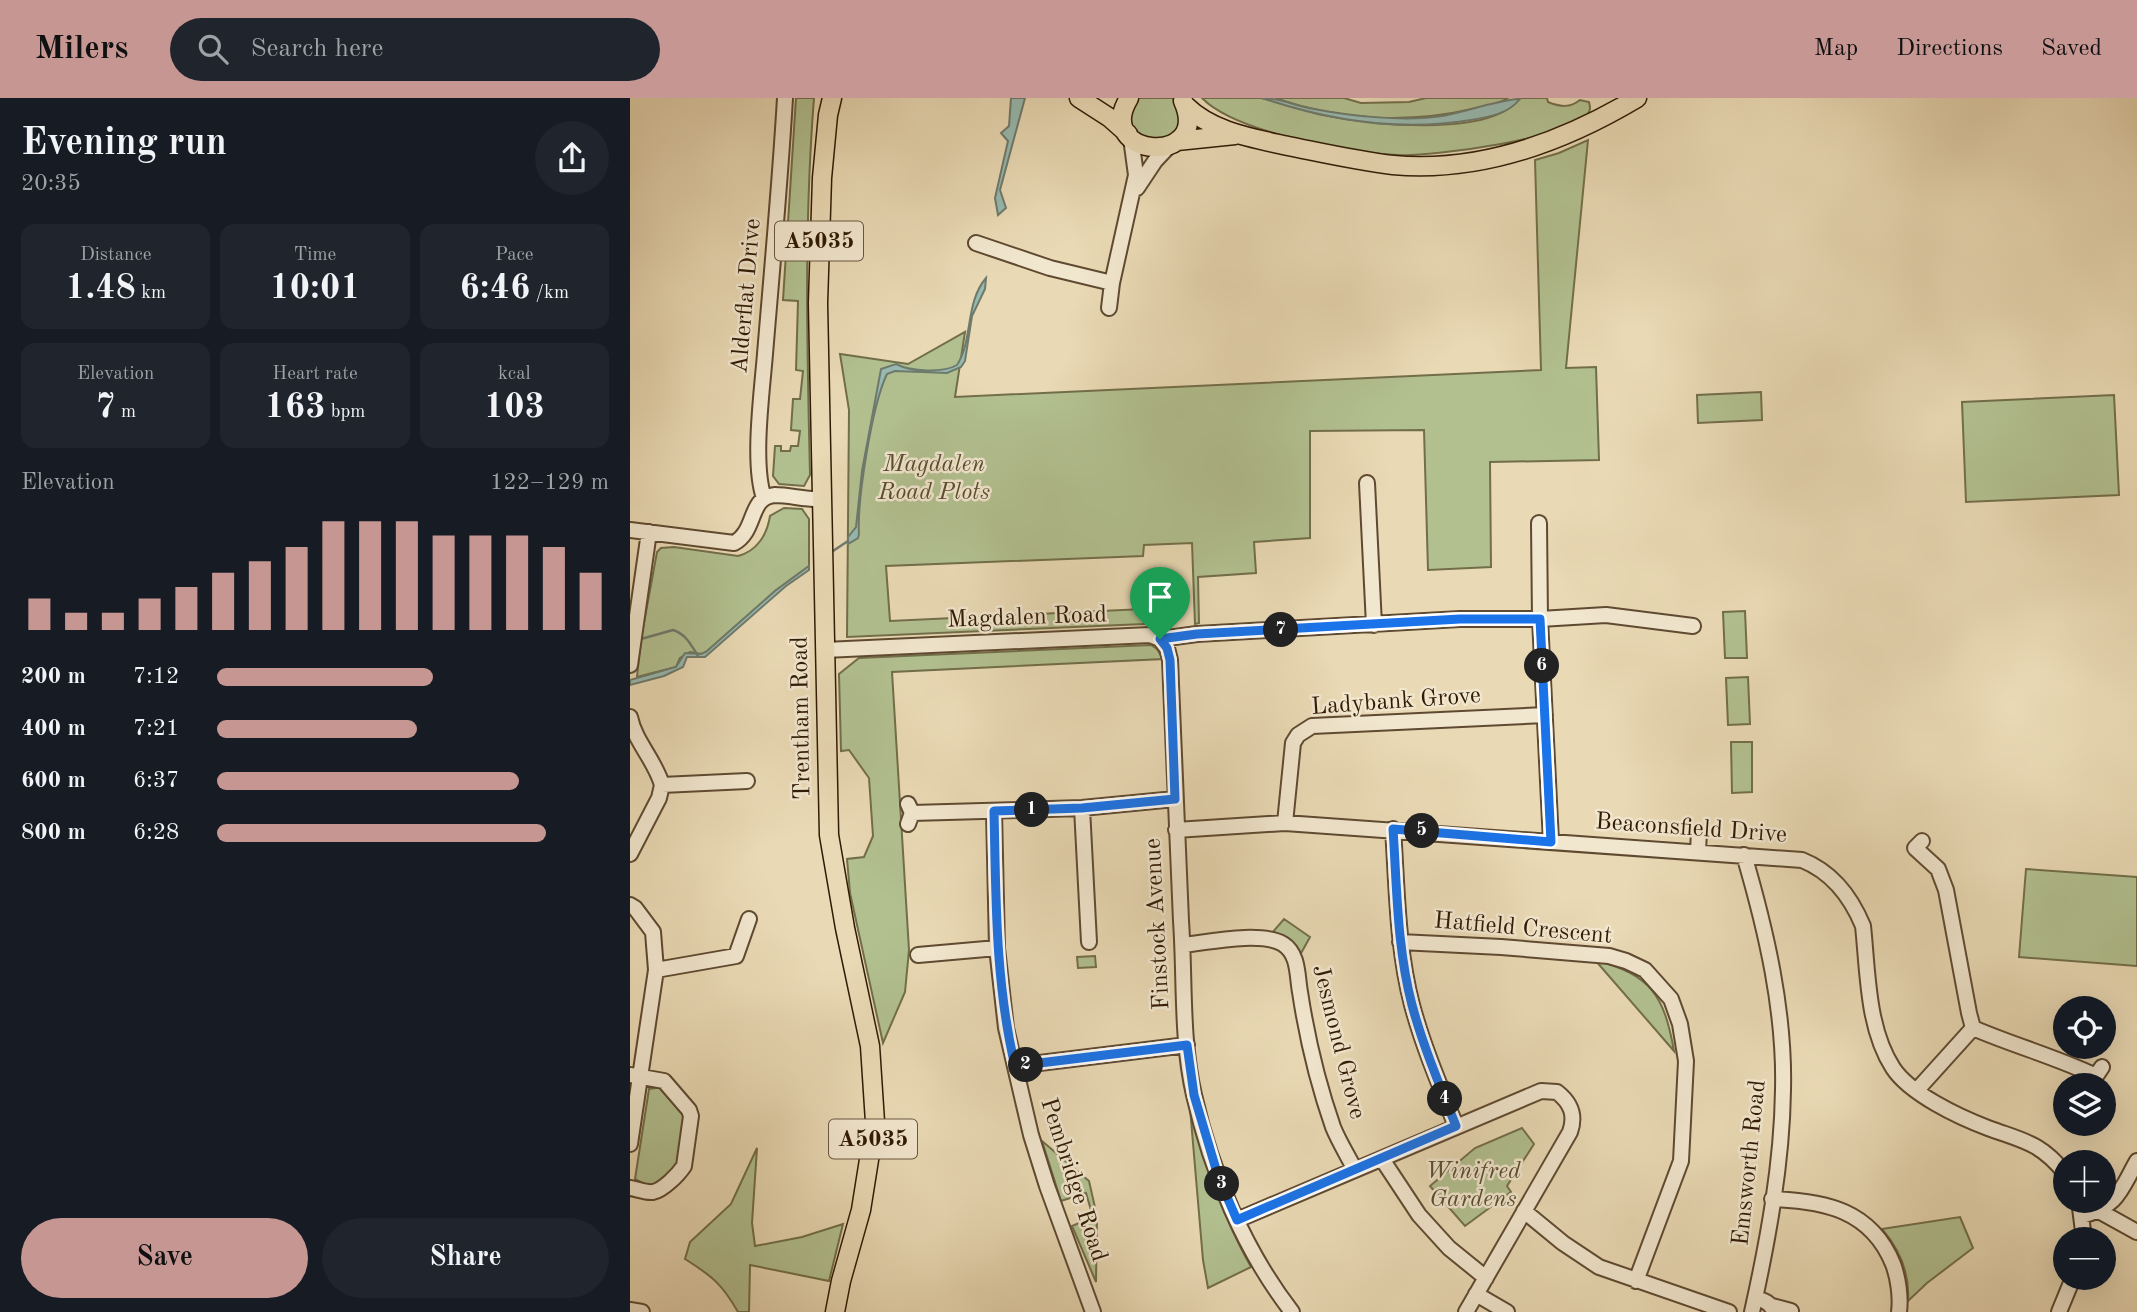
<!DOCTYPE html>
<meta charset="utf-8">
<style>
body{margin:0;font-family:"Old Standard TT",serif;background:#20242c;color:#f1f3f6;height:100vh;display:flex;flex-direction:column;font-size:26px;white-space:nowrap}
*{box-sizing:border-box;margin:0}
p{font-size:23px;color:#9ea1a6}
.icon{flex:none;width:38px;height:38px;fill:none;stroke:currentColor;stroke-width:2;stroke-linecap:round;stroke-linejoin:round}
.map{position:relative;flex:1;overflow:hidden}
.side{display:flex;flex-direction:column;background:#171b24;width:630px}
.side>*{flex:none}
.controls{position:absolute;left:1423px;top:898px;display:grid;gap:14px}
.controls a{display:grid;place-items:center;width:63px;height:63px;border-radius:50%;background:#171b24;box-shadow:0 7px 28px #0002;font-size:35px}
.pin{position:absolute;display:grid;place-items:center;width:60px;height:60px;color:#fff;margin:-72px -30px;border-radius:50% 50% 50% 0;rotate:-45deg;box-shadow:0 0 7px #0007}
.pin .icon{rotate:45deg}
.km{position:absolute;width:35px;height:35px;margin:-18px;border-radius:50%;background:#222;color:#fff;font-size:19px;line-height:35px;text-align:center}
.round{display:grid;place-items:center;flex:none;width:74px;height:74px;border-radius:37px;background:#20242c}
.summary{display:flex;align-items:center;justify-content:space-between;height:119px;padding:0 21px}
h1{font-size:38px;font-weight:700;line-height:52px}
.stats{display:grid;grid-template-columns:repeat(3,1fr);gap:10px;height:119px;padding:7px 21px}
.stats div{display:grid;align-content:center;border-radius:14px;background:#20242c;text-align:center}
.stats b{font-size:35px;font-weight:700}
.stats small{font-size:19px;font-weight:400}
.stats p{font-size:19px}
.chart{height:196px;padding:14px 21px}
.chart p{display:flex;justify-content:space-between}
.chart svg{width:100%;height:126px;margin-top:7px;stroke:#c59692;stroke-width:6}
.button{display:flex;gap:14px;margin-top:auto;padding:14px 21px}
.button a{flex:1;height:80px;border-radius:42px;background:#c59692;color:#111;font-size:28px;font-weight:700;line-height:80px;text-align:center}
.button a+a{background:#20242c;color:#f1f3f6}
ul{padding:0 21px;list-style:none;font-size:23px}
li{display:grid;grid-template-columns:112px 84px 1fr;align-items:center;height:52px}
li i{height:18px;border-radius:9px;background:#c59692}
header{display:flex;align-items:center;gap:42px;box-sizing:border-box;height:98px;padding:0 35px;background:#c59692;color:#111}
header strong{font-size:33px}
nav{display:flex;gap:38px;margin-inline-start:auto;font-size:24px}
.search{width:490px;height:63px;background:#20242c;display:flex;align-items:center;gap:18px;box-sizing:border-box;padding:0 24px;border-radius:38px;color:#9ea1a6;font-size:26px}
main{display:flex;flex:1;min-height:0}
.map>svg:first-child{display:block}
</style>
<header>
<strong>Milers</strong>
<div class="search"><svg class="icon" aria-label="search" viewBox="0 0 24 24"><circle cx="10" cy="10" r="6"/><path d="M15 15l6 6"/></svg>Search here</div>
<nav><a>Map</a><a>Directions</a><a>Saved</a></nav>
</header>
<main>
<section class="side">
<div class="summary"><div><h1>Evening run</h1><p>20:35</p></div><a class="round"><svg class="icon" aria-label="share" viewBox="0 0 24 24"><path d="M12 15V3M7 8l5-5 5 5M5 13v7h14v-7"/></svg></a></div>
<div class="stats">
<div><p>Distance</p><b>1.48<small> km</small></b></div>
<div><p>Time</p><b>10:01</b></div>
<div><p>Pace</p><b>6:46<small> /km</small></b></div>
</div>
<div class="stats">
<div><p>Elevation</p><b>7<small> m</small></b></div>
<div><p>Heart rate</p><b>163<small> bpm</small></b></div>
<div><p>kcal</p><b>103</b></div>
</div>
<div class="chart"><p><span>Elevation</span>122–129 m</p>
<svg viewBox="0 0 160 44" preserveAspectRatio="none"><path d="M5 44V33M15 44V38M25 44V38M35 44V33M45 44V29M55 44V24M65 44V20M75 44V15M85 44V6M95 44V6M105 44V6M115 44V11M125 44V11M135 44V11M145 44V15M155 44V24"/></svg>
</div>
<ul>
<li><b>200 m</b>7:12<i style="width:55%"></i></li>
<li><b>400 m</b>7:21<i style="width:51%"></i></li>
<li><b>600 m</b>6:37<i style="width:77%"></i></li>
<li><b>800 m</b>6:28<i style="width:84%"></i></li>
</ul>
<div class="button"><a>Save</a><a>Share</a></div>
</section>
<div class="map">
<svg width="1507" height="1214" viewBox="0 0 1507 1214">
<rect width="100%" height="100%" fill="#e9d9b4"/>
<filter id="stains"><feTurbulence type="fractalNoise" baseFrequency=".00286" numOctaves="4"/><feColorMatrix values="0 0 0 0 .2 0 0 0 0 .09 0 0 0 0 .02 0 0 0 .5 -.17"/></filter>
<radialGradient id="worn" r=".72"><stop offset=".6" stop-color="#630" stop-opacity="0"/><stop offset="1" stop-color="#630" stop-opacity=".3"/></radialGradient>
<path fill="#b2c090" stroke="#726e4a" stroke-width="2" d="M166 0H184C174 126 177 250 180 377L174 388 149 386 143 378 145 348H151V353H160L161 348H168L170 333 161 332 163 301H170L173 273 166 272 168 203 153 202Z
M507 0H543L551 22 546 34 534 43 506 36 499 20Z
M572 0C591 0 612 0 631 0 652 3 673 13 693 17 738 26 860 41 890 0H917L918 4C930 9 940 10 950 2L959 4C960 9 961 10 959 14 947 40 799 59 769 57 721 56 605 34 572 0Z
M645 0H714L731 5 779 4 796 0H878C868 7 854 8 842 11 778 26 707 22 645 0Z
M958 42 936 270 966 269 969 362 860 364 861 469 798 472 794 332 680 333V440L624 444 626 475 568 479 569 525 565 526 562 445 514 447 513 458 256 468 260 523 513 511 514 526 217 539 219 312 210 256 278 266 335 234 325 299 911 272 905 62 929 55Z
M1131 294 1132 322 1068 325 1067 297Z
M1484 297 1489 397 1336 404 1332 304Z
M154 410 172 411 179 421V468L145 493 76 554 71 556 60 554 50 560 46 569 7 579 11 541 27 454 31 450 44 449 108 458C127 453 137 437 140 418Z
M1115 513 1117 560H1095L1093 514Z
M521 547 527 551 533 561 262 574 279 852 275 894 253 945 220 795 217 761 234 759 243 738 239 680 219 652 211 653 209 576 229 560Z
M1118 579 1120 626 1098 627 1096 580Z
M1101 644H1122V694L1102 695Z
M1396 771 1507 779V868L1389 859Z
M654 821 680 839 669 859C664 843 658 836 641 836Z
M465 858 466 869 448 870 447 859Z
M965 862C1021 877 1034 897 1044 953Z
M33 989 51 1008 54 1018 47 1069 22 1090 5 1081 19 991Z
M560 1010C576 1065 592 1118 621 1169L578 1190 573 1162Z
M892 1030 904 1046 877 1088 881 1094 835 1128 800 1088 845 1050Z
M412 1043 459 1083 467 1118 466 1184 442 1128 463 1119 456 1095 431 1103Z
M127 1050 122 1125 125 1148 172 1139 213 1126 199 1183 120 1167 119 1214H108C92 1186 82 1178 55 1161L60 1144 101 1106Z
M1330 1119 1343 1150 1297 1185 1278 1203C1280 1175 1270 1152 1252 1131Z"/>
<path fill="#97bab1" stroke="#6e7a6c" stroke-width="2" d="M381 0H395L370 92 376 110 368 117 365 100 378 43 371 35 379 28Z
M632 0C650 0 666 8 684 11 720 18 775 24 812 18 830 15 876 0 890 1 878 16 859 19 841 22 770 34 700 23 632 0Z
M356 180 355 191 342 218 335 263 331 269 317 275 265 273 257 276C242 307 227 402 229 436L228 440 218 446V439L226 429 232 373 251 271 266 266C281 274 313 275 327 267 343 243 335 204 356 180Z
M179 468V472L156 488 75 559H57L53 569 34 578 0 587V582L46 569 55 555 71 556 76 554 145 493Z"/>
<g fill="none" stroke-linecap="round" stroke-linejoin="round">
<path stroke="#6e7a6c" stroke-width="2.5" d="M200 455 218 443
M11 541 43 532C56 536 61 547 68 558"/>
<g stroke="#5f4a31" stroke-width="18">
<path id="minor" d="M507 90 525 63 540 47
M346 145 420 170 482 185 479 210
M482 185 506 77 501 40
M737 385 744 527
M134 400C122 366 132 294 135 256 142 171 150 86 155 0
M909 425 910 521 921 744
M0 432 104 445C127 433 118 399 145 397 160 397 176 402 191 401
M530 541 537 550 540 562C543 649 547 736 551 823 555 880 551 941 564 997 581 1073 614 1152 662 1214
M195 552 520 537 530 541 567 536 830 521H910L976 517 1063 528
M0 567 19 434
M0 619C5 644 25 662 32 687
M32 687 117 683
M452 710 459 844
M364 713 367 850 376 930 401 1037 417 1088 463 1214
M282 715 452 710 545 701
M655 725 663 645 668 637 682 628 915 617
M278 726 282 715 278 706
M763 731C767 789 767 850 782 907 793 948 810 988 826 1028
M546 732 655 725 1172 762C1202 774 1221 799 1233 828 1238 874 1237 930 1263 970 1280 996 1329 1019 1358 1030 1393 1043 1410 1044 1435 1075
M1292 743 1285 750 1308 771 1316 792 1339 915 1343 930
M1068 753 1069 734
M0 756 29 700 32 687
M1114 757C1136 832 1155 913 1153 992 1152 1066 1138 1142 1122 1214
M0 807 5 810 23 834 26 872 0 1046
M770 844 871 849 979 858 996 863 1015 872 1041 901 1050 926 1056 963 1051 1063 1006 1183
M553 847C579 844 631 833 653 846 669 856 667 878 670 894 677 940 688 986 703 1029 709 1044 718 1058 725 1072
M288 857 367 850
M26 872 106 858 119 821
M1343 930C1385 948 1426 959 1466 978L1472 969
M385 968 557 947
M0 977 34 983 59 1012 61 1018 54 1068C48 1077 33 1092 23 1094 16 1095 7 1091 0 1090
M1287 992 1343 930
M752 1061 789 1117 819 1150 856 1180
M1142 1101C1195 1103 1241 1112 1263 1166 1268 1179 1271 1199 1269 1214
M1449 1102 1454 1141
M894 1113 933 1145 969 1169 1099 1214
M1469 1113 1507 1134
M1452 1118C1488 1108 1490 1093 1507 1063
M607 1122 911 993 927 994C941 1005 946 1017 940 1034L836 1214
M846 1196 877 1214
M1125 1200C1134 1202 1141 1205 1144 1214
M1142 1208 1161 1213
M0 1212 12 1214
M1429 1214 1443 1180"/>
</g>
<g stroke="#311b05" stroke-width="21">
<path id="major" d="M202 0 198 17 192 80 188 205 199 737 215 830 240 948 245 1024 231 1112 211 1183 205 1214
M449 0 480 20 498 36
M499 0C462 61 583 69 553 3
M555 7C582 34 622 40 658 48 693 55 728 63 763 67 850 75 935 43 1007 0
M547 43 605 37"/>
</g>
<use href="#minor" stroke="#f1e6ce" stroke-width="14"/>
<use href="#major" stroke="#e9d9b4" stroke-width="18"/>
</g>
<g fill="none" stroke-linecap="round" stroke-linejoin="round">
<g stroke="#fff" stroke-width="14">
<path id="route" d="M830 521H910L921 744 763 731C767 790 767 850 782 907 793 948 810 988 826 1028L607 1122 588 1078 564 997 557 947 385 968C365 884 366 798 364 713L452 710 545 701 540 562 537 550 530 541 567 536Z"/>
</g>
<use href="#route" stroke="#1a73e8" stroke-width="9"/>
</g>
<g text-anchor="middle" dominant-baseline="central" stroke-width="5" stroke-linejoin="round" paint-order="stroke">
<g fill="#f1e6ce" stroke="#6b5841" stroke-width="2">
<rect x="145" y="123.5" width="88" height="39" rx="5"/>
<rect x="199" y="1021.5" width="88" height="39" rx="5"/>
</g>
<g font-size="23" font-weight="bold" fill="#311b05">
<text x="189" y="143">A5035</text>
<text x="243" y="1041">A5035</text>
</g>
<g font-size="24" fill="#311b05" stroke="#f1e6ce">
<text transform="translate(117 198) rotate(-85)">Alderflat Drive</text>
<text transform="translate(397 520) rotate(-2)">Magdalen Road</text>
<text transform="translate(766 604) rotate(-4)">Ladybank Grove</text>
<text transform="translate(172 620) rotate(-91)">Trentham Road</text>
<text transform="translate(1061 731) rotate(4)">Beaconsfield Drive</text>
<text transform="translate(528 826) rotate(-93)">Finstock Avenue</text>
<text transform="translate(893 831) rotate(5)">Hatfield Crescent</text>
<text transform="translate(708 944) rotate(76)">Jesmond Grove</text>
<text transform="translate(1120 1065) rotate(-84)">Emsworth Road</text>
<text transform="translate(443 1082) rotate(72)">Pembridge Road</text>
</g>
<g font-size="24" font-style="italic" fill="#584d2f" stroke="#f1e6ce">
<text x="304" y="367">Magdalen<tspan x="304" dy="28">Road Plots</tspan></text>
<text x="843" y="1074">Winifred<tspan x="843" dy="28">Gardens</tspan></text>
</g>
</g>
<rect width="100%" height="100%" filter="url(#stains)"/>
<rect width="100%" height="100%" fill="url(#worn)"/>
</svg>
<div class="controls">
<a><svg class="icon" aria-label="locate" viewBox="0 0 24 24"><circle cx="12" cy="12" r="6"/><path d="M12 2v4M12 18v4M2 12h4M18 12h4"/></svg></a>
<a><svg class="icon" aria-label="layers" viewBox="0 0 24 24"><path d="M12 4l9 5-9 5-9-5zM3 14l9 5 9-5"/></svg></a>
<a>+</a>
<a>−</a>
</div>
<div class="pin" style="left:530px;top:541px;background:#1e9e55"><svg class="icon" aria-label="arrive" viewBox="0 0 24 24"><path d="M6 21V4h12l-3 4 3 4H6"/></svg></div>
<b class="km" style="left:402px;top:712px">1</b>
<b class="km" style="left:396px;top:967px">2</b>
<b class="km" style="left:592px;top:1086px">3</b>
<b class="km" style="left:815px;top:1001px">4</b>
<b class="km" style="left:792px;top:733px">5</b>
<b class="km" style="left:912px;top:568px">6</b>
<b class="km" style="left:651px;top:532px">7</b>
</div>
</main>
